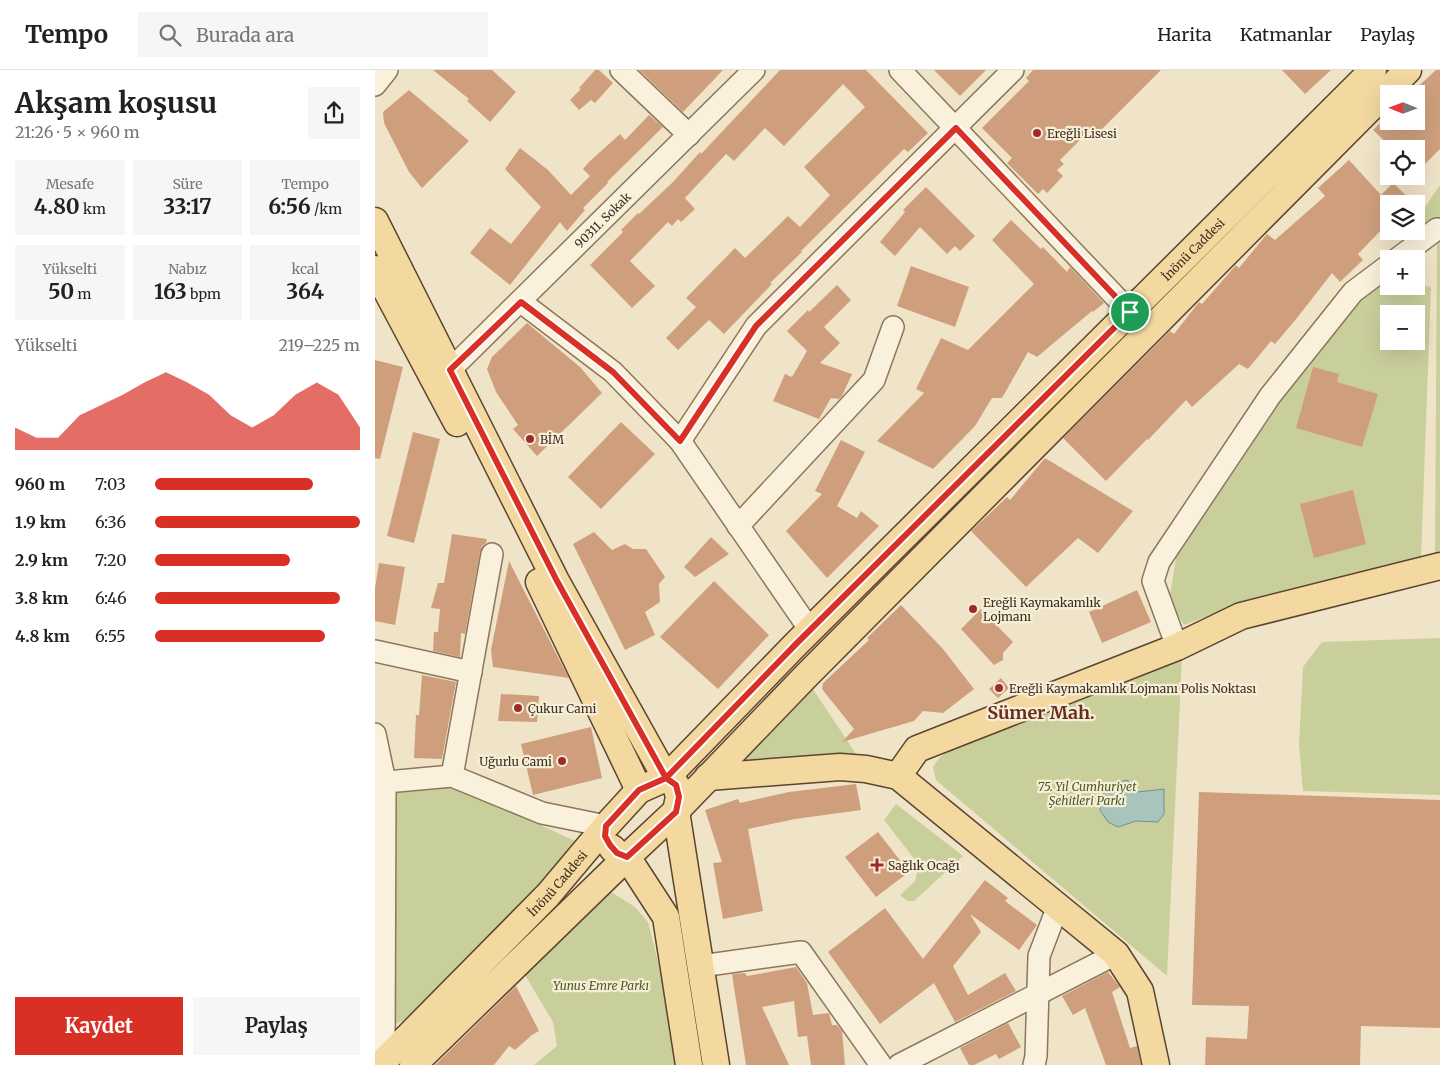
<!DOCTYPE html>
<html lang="tr">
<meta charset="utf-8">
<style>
body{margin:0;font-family:Merriweather,serif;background:#f6f6f6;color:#222;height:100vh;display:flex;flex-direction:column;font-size:19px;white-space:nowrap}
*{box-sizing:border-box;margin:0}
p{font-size:16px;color:#767676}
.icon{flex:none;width:28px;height:28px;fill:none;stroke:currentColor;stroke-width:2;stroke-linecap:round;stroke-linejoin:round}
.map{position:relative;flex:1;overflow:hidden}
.details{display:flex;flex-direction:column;background:#fff;width:375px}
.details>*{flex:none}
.needle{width:32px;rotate:271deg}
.tools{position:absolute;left:1005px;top:15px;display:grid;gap:10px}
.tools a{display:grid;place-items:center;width:45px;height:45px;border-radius:0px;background:#fff;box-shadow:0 5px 20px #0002;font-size:25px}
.pin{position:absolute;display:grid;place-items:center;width:42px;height:42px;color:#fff;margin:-21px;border:2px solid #fff;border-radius:50%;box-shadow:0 1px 5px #0007}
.round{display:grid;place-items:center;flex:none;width:52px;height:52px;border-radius:0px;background:#f6f6f6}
.head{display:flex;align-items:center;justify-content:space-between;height:85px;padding:0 15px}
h1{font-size:28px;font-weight:700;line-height:38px}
.stats{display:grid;grid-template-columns:repeat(3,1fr);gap:8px;height:85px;padding:5px 15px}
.stats div{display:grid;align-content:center;border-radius:0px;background:#f6f6f6;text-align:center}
.stats b{font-size:21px;font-weight:700}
.stats small{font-size:14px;font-weight:400}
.stats p{font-size:14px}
.chart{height:140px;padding:10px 15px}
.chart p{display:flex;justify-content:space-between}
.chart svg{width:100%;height:90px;margin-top:5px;fill:#d93025;opacity:.7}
.primary-button{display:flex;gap:10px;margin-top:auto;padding:10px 15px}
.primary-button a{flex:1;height:58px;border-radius:0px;background:#d93025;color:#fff;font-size:20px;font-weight:700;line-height:58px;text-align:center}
.primary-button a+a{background:#f6f6f6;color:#222}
ul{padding:0 15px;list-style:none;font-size:16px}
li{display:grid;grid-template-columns:80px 60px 1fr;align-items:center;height:38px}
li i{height:12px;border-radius:6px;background:#d93025}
header{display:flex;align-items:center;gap:30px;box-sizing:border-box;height:70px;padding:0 25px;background:#fff;border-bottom:1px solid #e0e0e0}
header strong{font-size:24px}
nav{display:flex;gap:28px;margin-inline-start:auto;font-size:18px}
.search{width:350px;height:45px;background:#f6f6f6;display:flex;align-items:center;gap:12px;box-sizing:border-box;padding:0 18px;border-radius:0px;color:#767676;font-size:19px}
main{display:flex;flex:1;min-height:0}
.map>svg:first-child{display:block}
</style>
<header>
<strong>Tempo</strong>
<div class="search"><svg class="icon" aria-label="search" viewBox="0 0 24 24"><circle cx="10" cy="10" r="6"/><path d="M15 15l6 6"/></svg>Burada ara</div>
<nav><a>Harita</a><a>Katmanlar</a><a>Paylaş</a></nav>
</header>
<main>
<section class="details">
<div class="head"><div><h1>Akşam koşusu</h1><p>21:26 · 5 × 960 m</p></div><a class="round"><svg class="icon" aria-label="share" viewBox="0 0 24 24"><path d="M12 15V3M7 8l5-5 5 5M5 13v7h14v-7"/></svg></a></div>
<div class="stats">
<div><p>Mesafe</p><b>4.80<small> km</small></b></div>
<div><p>Süre</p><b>33:17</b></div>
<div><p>Tempo</p><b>6:56<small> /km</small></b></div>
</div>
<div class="stats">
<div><p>Yükselti</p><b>50<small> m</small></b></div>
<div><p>Nabız</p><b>163<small> bpm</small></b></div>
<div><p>kcal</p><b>364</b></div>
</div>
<div class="chart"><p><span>Yükselti</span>219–225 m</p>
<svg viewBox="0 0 160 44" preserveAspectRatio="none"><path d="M0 44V33L10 38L20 38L30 27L40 22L50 17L60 11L70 6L80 11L90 17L100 27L110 33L120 27L130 17L140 11L150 17L160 33V44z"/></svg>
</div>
<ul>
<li><b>960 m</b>7:03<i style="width:77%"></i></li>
<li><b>1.9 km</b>6:36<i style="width:100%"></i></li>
<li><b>2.9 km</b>7:20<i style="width:66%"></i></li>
<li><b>3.8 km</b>6:46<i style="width:90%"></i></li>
<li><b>4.8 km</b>6:55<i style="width:83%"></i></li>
</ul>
<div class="primary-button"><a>Kaydet</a><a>Paylaş</a></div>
</section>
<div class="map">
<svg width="1065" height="995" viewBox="0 0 1065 995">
<rect width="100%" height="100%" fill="#f0e4c8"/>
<path fill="#c9cf9b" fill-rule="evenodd" d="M1065 115V486L1060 488 1062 159 1041 160V150Z
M1014 207V216H1041V214L1056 217 1046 489 857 536 809 555 794 532 801 488 898 340 981 228ZM1014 244H1041V271H1014Z
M1065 568V725L928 721 924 674 928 597 947 572Z
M807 588 792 906 561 710 558 697 564 688 575 680 680 641Z
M430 607 491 699 333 707Z
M74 714 207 774 39 946 14 957 20 723Z
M521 734 588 786 539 831H532L525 825 540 811 544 795 509 750Z
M233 820 260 837 273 852 290 920 300 995H159L182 976 178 952 150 905Z"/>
<path fill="#a9c4bc" stroke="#6f938a" d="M752 710 763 722 789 719V744L783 752 761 751 743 757 733 752 725 740C729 717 729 716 752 710Z"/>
<path fill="#cf9f7d" d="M58 0H117L141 22 115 52 92 31 94 29Z
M220 0H224L238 13 220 33 216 30 204 40 195 30 206 19 204 18Z
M264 0H348L308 42Z
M405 0H491L553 63 533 82 529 79 426 181 427 182 395 213 397 214 349 264 334 250 303 280 291 268 321 237 311 228 360 178 370 188 413 146 425 157 455 125 429 97 490 37 468 14 409 76 390 58 359 91 351 84 310 128 320 139 306 152 303 149 297 156 293 152 255 191 280 216 257 238 215 195 248 162 246 160 263 143 264 144 298 112 325 82 326 84Z
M559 0H611L585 26Z
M658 0H786L720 66 715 60 685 90 689 94 682 100 688 106 672 123 668 119 663 124 632 93 637 88 607 58 654 11 651 8Z
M907 0H956L930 24Z
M1061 0H1065V79L1041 103V79H1018L998 60 1007 51H1041V24L1037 22Z
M34 20 94 71 47 118 34 102 9 53 8 42Z
M274 45 288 57 232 112 233 113 208 138 210 140 192 161 185 152 135 215 95 183 115 158 136 174 166 137 130 99 145 78 173 100 196 125 215 106 208 99 214 92 245 64 250 70Z
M974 90 1006 125 1018 113 1040 134H1014V152L983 184 988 190 965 212 957 203 922 248 900 274 896 271 873 299 864 294 817 337 811 330 773 370 772 369 731 411 688 368 795 261 799 264 824 232 827 234 861 195 864 198 892 164 900 170 950 126 943 118Z
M551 117 600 166 585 181 580 176 572 184 545 157 520 186 505 172 530 142 528 140Z
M636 150 666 179 668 177 692 202 695 197 729 233 718 242 717 241 662 287 653 282 627 328H617L600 356 558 399 502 371 549 323 541 319 566 268 593 280 659 214 617 170Z
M536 196 594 217 580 257 522 236Z
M462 215 476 230 449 257 465 273 445 293 477 304 467 326 464 329 456 328 444 349 398 331 410 304 417 307 432 281 412 261 433 240 434 242Z
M152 253 205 297 227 323 162 386 138 359 143 355 121 322 112 299 117 287Z
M0 290 28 297 5 389 0 388Z
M938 297 964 304 962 312 1003 324 987 377 921 358Z
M246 352 280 384 226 439 193 407Z
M38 362 65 369 39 473 12 466Z
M466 370 490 382 462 436 482 448 486 441 504 456 452 508 411 461 447 424 440 421Z
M670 388 758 441 723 483 703 468 651 517 596 461 632 427 635 430Z
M978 420 991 474 939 488 925 434Z
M219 462 237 480 250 474 258 479H271L290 507 284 514 285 532 270 542 280 565 250 580 198 474Z
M77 464 112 469 111 473 107 476 105 482 90 564 86 563 85 587 58 581 59 562H63L65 539 56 538 63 513H69Z
M336 467 354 484 320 507 309 497Z
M134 491 184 589 194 608 118 597 116 580Z
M4 493 30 497 20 555 0 551V518Z
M339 511 394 565 343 619 285 567Z
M762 520 776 552 727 573 714 542Z
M526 535 568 579 599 619 568 643 548 641 539 651 467 672 479 659 447 619 448 613 494 570 492 568Z
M606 539 638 572 628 583V590L619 595 586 559Z
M47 605 81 612 67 689 39 688 41 645H44Z
M626 608 634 618 623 628 614 619Z
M126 624 164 626 162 652 123 651Z
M216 657 227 708 158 725 146 674Z
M481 714 486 740 420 749 373 759 388 841 348 849 338 793 347 792 330 740 363 729 365 733 414 722Z
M824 722 1065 730V958L986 956 985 995H830L831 967 872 969 874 936 817 935Z
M503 762 534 802 501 827 470 787Z
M610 810 633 828 630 831 662 855 644 880 595 844 606 862 578 896 593 925 630 903 641 921 580 952 559 913 505 954 453 882 510 838 548 889Z
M421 897 432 913 438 945 454 943 457 955H462L467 961 470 995H436L432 966 423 967 419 931 387 937 414 995H371L357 904 370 903 372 906Z
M733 902 745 917 737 922 755 978 762 976 766 995H731L710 938 698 945 687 926Z
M141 916 164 961 157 965 140 980 134 976 119 995H60Z
M633 953 646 977 624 989 621 984 599 995H594L585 978Z"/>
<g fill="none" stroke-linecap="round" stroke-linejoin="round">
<g stroke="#8d765c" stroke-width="24">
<g id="minor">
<path d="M246 0 314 65"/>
<path d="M525 0 755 242"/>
<path d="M0 15 12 0"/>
<path d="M1022 189 1062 159"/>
<path d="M146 232 238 302 305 371 435 560"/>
<path id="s1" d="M75 300 379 0"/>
<path d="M305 371 381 256 638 0"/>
<path d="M363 456 499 310 518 257"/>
<path d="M802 577 778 511 784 492 895 326 978 222 1014 195"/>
<path d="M0 581 96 602"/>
<path d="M0 664 10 712 9 990"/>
<path d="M77 706 117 484"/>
<path d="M0 713 77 706 167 743 231 756"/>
<path d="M326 896 426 882 506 995"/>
<path d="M524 995 741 884"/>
<path d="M659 995 661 986 664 886 683 836"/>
</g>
</g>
<g stroke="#5b4430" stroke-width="29">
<g id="major">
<path d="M0 151 181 511 291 708 301 715 304 727 301 741 341 995"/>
<path d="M0 199 82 353"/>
<path d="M164 512 264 720"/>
<path d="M523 706 542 679 802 577 866 546 1065 496"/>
<path d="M333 707 465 697 491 699 523 706 741 884 765 921 781 995"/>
<path d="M237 778 242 783 252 787 291 847 314 995"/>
<path id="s2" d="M5 995 173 825 231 756 264 720 291 708 421 574 998 0"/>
<path d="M38 995 252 787 301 741 430 607 1033 0"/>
</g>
</g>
<use href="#minor" stroke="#faf1dc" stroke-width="21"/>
<use href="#major" stroke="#f3d9a0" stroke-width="26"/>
</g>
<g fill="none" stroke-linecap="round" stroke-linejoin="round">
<g stroke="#fff" stroke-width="10">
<path id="route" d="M755 242 421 574 291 708 264 720 231 756 230 766 235 775 242 783 252 787 301 742 304 727 301 715 291 708 182 511 75 300 146 232 238 302 305 371 381 256 581 58 755 242"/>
</g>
<use href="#route" stroke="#d93025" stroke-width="6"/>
</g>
<g fill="#9e2a2b" stroke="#f7eed8" stroke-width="2">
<circle cx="662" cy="63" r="5"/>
<circle cx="155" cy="369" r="5"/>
<circle cx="598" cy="539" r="5"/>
<circle cx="624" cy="618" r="5"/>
<circle cx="143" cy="638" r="5"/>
<circle cx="187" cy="691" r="5"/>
<path d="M499.5 787.5h5v5h5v5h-5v5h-5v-5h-5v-5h5z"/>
</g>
<g text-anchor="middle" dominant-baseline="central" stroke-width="4.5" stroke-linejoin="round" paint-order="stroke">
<g font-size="12" fill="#3d2e20" stroke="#f7eed8" text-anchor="start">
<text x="672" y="63">Ereğli Lisesi</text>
<text x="165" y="369">BİM</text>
<text x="608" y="532">Ereğli Kaymakamlık<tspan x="608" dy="14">Lojmanı</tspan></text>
<text x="634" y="618">Ereğli Kaymakamlık Lojmanı Polis Noktası</text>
<text x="153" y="638">Çukur Cami</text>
<text x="177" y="691" text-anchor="end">Uğurlu Cami</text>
<text x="513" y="795">Sağlık Ocağı</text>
</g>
<g font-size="12" fill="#3d2e20" stroke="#f7eed8">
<text stroke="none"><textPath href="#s1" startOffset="214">90311. Sokak</textPath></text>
<text stroke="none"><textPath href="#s2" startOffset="1154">İnönü Caddesi</textPath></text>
<text stroke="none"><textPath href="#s2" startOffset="254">İnönü Caddesi</textPath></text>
</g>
<g font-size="12" font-style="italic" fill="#4d5a26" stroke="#f7eed8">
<text x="712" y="716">75. Yıl Cumhuriyet<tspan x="712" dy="14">Şehitleri Parkı</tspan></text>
<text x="226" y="915">Yunus Emre Parkı</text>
</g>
<g font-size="18" font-weight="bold" fill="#6b2e1e" stroke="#f7eed8">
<text x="666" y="642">Sümer Mah.</text>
</g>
</g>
</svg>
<div class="tools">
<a><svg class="needle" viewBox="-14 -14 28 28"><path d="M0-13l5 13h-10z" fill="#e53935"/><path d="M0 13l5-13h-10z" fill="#767676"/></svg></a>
<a><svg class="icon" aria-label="locate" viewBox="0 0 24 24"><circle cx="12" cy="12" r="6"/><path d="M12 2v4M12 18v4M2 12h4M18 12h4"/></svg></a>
<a><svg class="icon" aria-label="layers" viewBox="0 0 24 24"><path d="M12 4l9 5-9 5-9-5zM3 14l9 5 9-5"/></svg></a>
<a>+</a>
<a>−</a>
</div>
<div class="pin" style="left:755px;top:242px;background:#1e9e55"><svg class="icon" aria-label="arrive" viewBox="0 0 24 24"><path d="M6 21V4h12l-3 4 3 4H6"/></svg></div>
</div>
</main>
